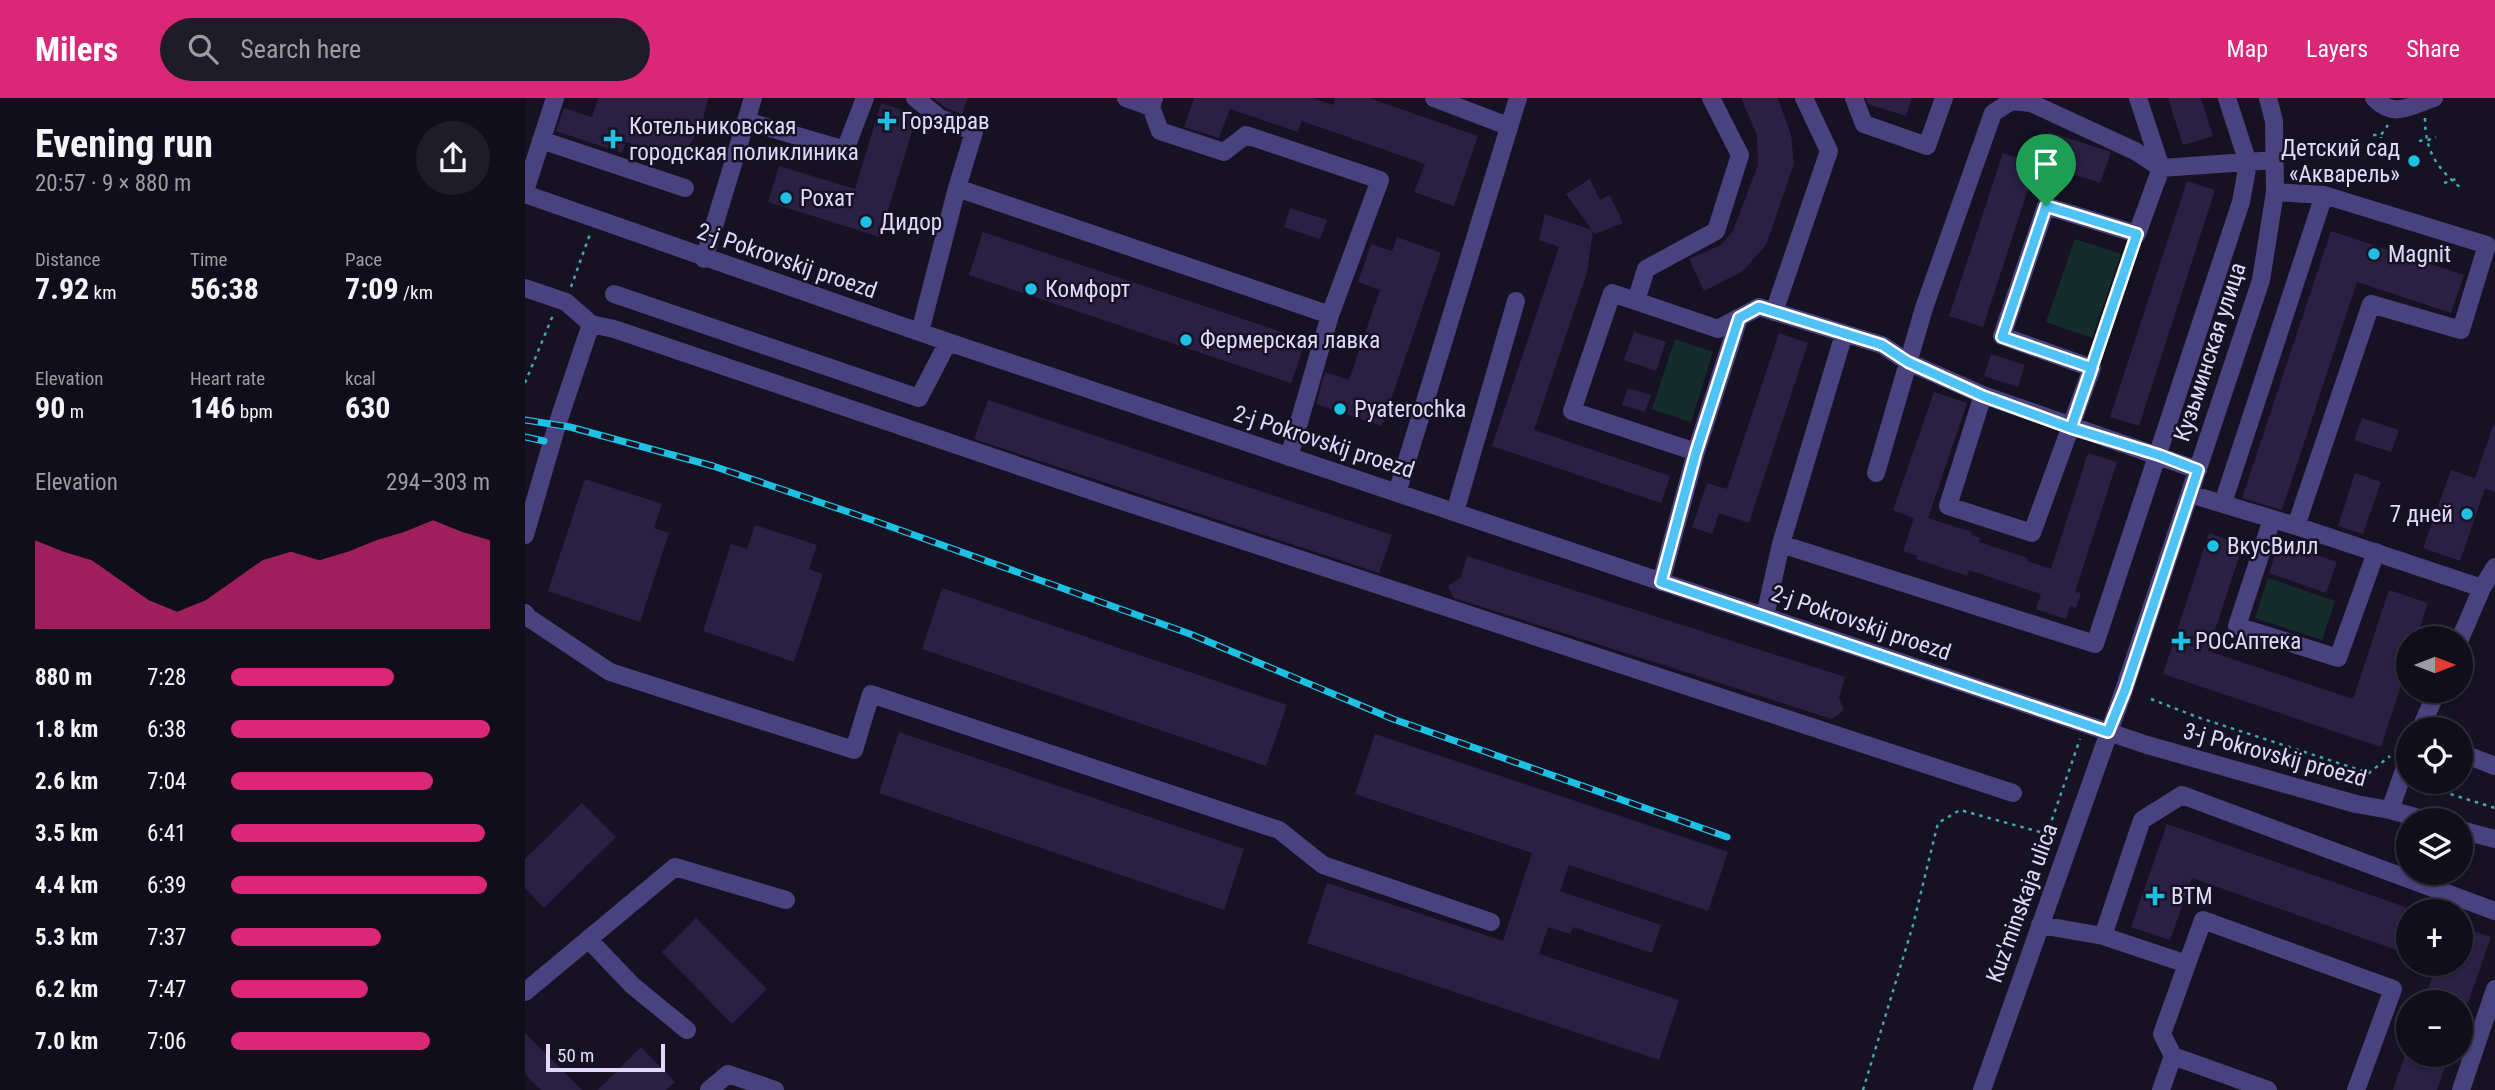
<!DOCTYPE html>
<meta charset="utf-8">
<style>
body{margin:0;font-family:"Roboto Condensed",sans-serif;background:#1e1c28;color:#f1f3f6;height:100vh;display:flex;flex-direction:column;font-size:26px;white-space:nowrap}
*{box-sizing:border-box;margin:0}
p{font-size:23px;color:#9c9ca3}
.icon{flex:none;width:38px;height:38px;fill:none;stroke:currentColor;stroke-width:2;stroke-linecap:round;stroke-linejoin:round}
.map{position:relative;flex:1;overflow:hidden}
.details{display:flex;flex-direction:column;background:#100e1b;width:525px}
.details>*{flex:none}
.needle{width:46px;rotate:90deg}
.buttons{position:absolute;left:1871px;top:528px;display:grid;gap:14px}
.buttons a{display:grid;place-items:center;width:77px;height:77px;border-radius:50%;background:#100e1b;box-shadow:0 2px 5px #0004,0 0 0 2px #302e3a;font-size:35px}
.scale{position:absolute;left:21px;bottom:18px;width:119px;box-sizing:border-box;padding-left:7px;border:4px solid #e0d9fa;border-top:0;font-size:19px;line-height:24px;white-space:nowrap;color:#e0d9fa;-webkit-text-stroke:5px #161224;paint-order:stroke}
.pin{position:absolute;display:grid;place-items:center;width:60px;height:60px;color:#fff;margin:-72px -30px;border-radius:50% 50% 50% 0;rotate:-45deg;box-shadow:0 0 7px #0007}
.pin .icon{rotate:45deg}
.round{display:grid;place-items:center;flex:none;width:74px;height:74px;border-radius:37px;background:#1e1c28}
.headline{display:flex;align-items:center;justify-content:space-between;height:119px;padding:0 35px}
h1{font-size:38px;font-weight:700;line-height:52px}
.stats{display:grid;grid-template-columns:repeat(3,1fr);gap:10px;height:119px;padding:7px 35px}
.stats div{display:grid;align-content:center}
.stats b{font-size:30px;font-weight:700}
.stats small{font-size:19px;font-weight:400}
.stats p{font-size:19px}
.chart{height:196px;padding:14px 35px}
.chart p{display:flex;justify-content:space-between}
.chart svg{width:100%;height:126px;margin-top:7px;fill:#db2777;opacity:.7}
ul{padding:0 35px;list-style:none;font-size:23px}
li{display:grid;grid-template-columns:112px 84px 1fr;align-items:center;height:52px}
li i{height:18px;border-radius:9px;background:#db2777}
header{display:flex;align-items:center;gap:42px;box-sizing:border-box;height:98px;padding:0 35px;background:#db2777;color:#fff}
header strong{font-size:33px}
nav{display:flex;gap:38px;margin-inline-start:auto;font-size:24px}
.search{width:490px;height:63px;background:#1e1c28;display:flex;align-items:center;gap:18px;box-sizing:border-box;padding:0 24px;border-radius:38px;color:#9c9ca3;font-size:26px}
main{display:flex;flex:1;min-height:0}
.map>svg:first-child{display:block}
</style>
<header>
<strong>Milers</strong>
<div class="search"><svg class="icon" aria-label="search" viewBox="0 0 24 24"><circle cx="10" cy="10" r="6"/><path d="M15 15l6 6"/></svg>Search here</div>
<nav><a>Map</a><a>Layers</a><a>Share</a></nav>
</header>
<main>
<section class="details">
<div class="headline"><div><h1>Evening run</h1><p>20:57 · 9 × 880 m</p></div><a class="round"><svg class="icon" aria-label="share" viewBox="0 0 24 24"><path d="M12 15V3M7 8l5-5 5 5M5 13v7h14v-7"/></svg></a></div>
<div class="stats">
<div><p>Distance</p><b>7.92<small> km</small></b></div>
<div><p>Time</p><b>56:38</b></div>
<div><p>Pace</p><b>7:09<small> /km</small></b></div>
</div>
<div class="stats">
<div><p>Elevation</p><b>90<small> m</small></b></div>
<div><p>Heart rate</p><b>146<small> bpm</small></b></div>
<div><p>kcal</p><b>630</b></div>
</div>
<div class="chart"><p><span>Elevation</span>294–303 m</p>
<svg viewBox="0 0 160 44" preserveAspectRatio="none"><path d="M0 44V13L10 17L20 20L30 27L40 34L50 38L60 34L70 27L80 20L90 17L100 20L110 17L120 13L130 10L140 6L150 10L160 13V44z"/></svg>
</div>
<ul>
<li><b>880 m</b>7:28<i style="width:63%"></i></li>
<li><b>1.8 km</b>6:38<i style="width:100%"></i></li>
<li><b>2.6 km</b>7:04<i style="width:78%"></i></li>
<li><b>3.5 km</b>6:41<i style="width:98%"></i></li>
<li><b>4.4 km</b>6:39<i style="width:99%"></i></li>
<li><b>5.3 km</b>7:37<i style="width:58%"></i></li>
<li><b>6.2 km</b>7:47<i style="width:53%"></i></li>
<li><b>7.0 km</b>7:06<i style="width:77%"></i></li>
</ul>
</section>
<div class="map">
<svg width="1970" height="992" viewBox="0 0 1970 992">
<rect width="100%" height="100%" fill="#161224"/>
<path fill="#152c2d" d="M1550 141 1596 156 1567 240 1521 224Z
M1150 241 1188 254 1166 324 1127 311Z
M1743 480 1810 503 1797 542 1730 520Z"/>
<path fill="#2a2043" d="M73 0H183L177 26 156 62 101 44 97 55 31 33 39 10 67 19Z
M408 0H443L437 16 421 10Z
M669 0H787L808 7 810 0H844L953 38 929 108 889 94 900 66 777 23 773 34 705 11 694 40 659 29Z
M1216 0H1253L1266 37 1269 66 1241 147 1218 173 1179 193 1164 161 1196 147 1208 133 1233 67 1232 37Z
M1341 0H1387L1381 18 1343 6Z
M1643 0H1676L1688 38 1658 47Z
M356 5 392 17 355 139 243 104 254 68 330 91Z
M1524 34 1586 54 1575 85 1512 64 1458 229 1424 218 1478 55 1495 61 1501 44 1518 50Z
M1065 81 1075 102 1085 97 1098 125 1070 136 1068 133 1062 175 1009 332 1145 378 1136 405 967 348 1034 149 1014 142 1020 116 1067 132 1041 96Z
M1662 83 1690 92 1614 328 1585 319Z
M765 110 802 122 795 141 759 129Z
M1806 133 1939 177 1926 215 1832 184 1757 412 1717 400Z
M458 134 781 242 766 285 444 177Z
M872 139 916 155 857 328 791 306 800 274 824 282 855 192 833 184 846 146 867 153Z
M1109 234 1141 244 1131 273 1099 262Z
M1254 235 1283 245 1224 425 1194 415 1187 436 1167 429 1182 385 1202 391Z
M1466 256 1500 267 1493 289 1459 278Z
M1103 290 1126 297 1120 314 1097 307Z
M1409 294 1442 305 1403 420 1447 434 1446 437 1455 440 1454 444 1503 460 1502 463 1526 471 1563 355 1592 364 1550 494 1556 495 1551 510 1545 508 1541 521 1511 511 1516 496 1444 472 1442 478 1391 461 1392 458 1378 453 1389 420 1368 412Z
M463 302 867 437 854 475 449 341Z
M1837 320 1874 332 1866 354 1829 342Z
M1968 328H1970V394L1960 391 1935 463 1898 450 1926 372 1950 380Z
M1830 375 1856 384 1838 436 1813 428Z
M60 381 137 406 129 430 144 435 115 524 23 493Z
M230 427 292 447 284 471 298 476 269 564 178 533 206 446 222 451Z
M1684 435 1718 447 1683 553 1828 601 1864 492 1903 505 1891 541H1883V566L1856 649 1638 576Z
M1754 444 1812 464 1801 495 1744 475Z
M942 458 1320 579 1314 600 1319 612 1307 621 929 500 923 488 936 479Z
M417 490 762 607 741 668 397 551Z
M374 634 719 751 699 812 354 695Z
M850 636 1203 754 1183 813 1044 767 1035 793 1136 827 1127 855 1048 829 1045 836 1023 829 1014 856 1154 902 1134 962 782 845 802 785 978 843 1007 755 830 696Z
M57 705 91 739 19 810 0 790V761Z
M1642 726 1883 810V856L1667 780 1645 842 1606 829Z
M171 820 242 891 207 926 137 854Z
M1936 829 1966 839 1943 905H1898L1912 866H1936Z
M0 935 57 992H16L0 976Z
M116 949 150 984 141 992H73Z
M1880 957H1924L1912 992H1868Z"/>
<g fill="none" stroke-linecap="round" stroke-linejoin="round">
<path stroke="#3ea8aa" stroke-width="2.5" stroke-dasharray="3.5 5" stroke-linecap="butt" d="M1900 20C1900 54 1912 70 1937 91
M1848 37H1856L1863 27
M1894 43 1903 42 1911 39
M1855 57 1856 39
M1919 85 1931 81
M46 189 65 136
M1573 254 1608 150
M0 285 28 217
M1626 601 1672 619 1844 675 1865 658
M1893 686 1970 710
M1338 992 1388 827 1413 725 1435 712 1522 736 1555 641"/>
<path stroke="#49427e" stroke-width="18" d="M390 0 415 20 449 34 432 90 395 234
M601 0 626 9
M629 0 626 9 635 33 699 54 721 37 855 82 805 217 764 359
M909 0 983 28
M1329 0 1339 26 1402 48 1419 0
M1849 0C1869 21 1885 8 1909 0
M221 23 320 52 340 0
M16 42 160 90
M432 90 805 217
M0 93 30 0
M0 96 423 244 1548 622 1622 647 1831 706 1865 712 1904 723
M179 161 228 0
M0 190 41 204 66 226 89 231 591 401 1488 695
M89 196 394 300 423 244
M1111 203 1121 171 1191 133 1215 57 1186 0
M1249 214 1304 53 1279 0
M1458 297 1423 408 1507 435 1567 270 1477 238 1521 108 1612 136 1636 70 1613 0
M1171 354 1047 313 1087 195 1193 231 1234 209 1357 247 1383 264 1458 297 1673 372
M1351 375 1399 210 1468 15 1487 3 1506 5 1610 53 1636 70 1750 62
M872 395 993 0
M1665 396 1771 428 1846 206 1936 232 1962 147 1799 97 1750 94
M1698 405 1799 97
M930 414 991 203
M1747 421 1712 528 1813 560 1851 454
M1771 428 1957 490
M0 437 32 327 66 226
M1256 446 1319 236
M1136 484 1171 354 1214 220
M0 515 4 520 85 574 329 652 346 596 754 732 798 767 966 824
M1240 518 1256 446 1570 546 1716 104 1723 65 1702 0
M1935 541 1957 490 1970 469
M1895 632 1912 593
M1936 655 1970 668
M1865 712 1883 661
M1936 732 1970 741
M1515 827 1578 838 1662 866 1637 936 1648 958 1743 992
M1578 838 1617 722 1657 697 1970 813
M63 841 108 888 162 932
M1662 866 1678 822 1868 891 1831 992
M0 894 150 769 261 802
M184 992 203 976 250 992
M1457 992 1599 592 1736 182 1750 94 1749 23 1743 0
M1636 992 1648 958
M1936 992 1970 891"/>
<g stroke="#1cc1e4" stroke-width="7">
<path id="rail" d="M0 322 45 329 188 368 347 422 665 536 868 621 1202 739
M0 339 19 343"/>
</g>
<use href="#rail" stroke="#161224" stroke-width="4.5" stroke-dasharray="13" stroke-linecap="butt"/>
</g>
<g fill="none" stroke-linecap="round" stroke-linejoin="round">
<g stroke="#fff" stroke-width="14">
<path id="route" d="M1521 108 1477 239 1567 270 1546 330 1458 298 1383 264 1357 247 1234 209 1214 220 1171 354 1136 484 1583 634 1600 592 1673 372 1634 357 1546 330 1612 136 1521 108"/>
</g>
<use href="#route" stroke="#4fc3f7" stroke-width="9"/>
</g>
<g fill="#1cc1e4" stroke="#161224" stroke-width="2.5">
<path d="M358.5 12.5h7v7h7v7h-7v7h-7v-7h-7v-7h7z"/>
<path d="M84.5 30.5h7v7h7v7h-7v7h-7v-7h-7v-7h7z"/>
<circle cx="1889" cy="63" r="7"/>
<circle cx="261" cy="100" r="7"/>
<circle cx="341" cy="124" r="7"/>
<circle cx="1849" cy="156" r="7"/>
<circle cx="506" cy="191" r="7"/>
<circle cx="661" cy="242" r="7"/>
<circle cx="815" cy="311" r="7"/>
<circle cx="1942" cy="416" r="7"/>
<circle cx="1688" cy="448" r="7"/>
<path d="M1652.5 532.5h7v7h7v7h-7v7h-7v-7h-7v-7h7z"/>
<path d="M1626.5 787.5h7v7h7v7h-7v7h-7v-7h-7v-7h7z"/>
</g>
<g text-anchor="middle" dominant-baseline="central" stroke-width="5" stroke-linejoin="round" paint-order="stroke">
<g font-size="23" fill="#e0d9fa" stroke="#161224" text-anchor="start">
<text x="376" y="23">Горздрав</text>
<text x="104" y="28">Котельниковская<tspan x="104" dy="26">городская поликлиника</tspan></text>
<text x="1875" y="50" text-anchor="end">Детский сад<tspan x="1875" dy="26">«Акварель»</tspan></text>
<text x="275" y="100">Рохат</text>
<text x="355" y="124">Дидор</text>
<text x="1863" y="156">Magnit</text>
<text x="520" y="191">Комфорт</text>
<text x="675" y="242">Фермерская лавка</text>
<text x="829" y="311">Pyaterochka</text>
<text x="1928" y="416" text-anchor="end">7 дней</text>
<text x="1702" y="448">ВкусВилл</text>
<text x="1670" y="543">РОСАптека</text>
<text x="1646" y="798">ВТМ</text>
</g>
<g font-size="23" fill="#e0d9fa" stroke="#161224">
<text transform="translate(262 163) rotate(19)">2-j Pokrovskij proezd</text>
<text transform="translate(1685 254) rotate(-72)">Кузьминская улица</text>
<text transform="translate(799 344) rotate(18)">2-j Pokrovskij proezd</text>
<text transform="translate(1336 525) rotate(19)">2-j Pokrovskij proezd</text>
<text transform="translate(1750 657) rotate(15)">3-j Pokrovskij proezd</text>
<text transform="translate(1497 805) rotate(-70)">Kuz'minskaja ulica</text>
</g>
</g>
</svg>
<div class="buttons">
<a><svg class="needle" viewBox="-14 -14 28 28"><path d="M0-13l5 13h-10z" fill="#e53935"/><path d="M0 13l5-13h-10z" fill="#9c9ca3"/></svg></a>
<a><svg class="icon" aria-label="locate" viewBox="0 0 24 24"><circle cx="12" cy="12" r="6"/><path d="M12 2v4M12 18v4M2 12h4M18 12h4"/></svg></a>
<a><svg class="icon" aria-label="layers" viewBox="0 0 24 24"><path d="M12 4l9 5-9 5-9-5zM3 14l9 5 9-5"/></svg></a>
<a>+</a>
<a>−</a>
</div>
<div class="scale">50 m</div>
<div class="pin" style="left:1521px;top:108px;background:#1e9e55"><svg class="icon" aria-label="arrive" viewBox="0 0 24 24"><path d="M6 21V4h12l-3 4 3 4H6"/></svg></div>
</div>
</main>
